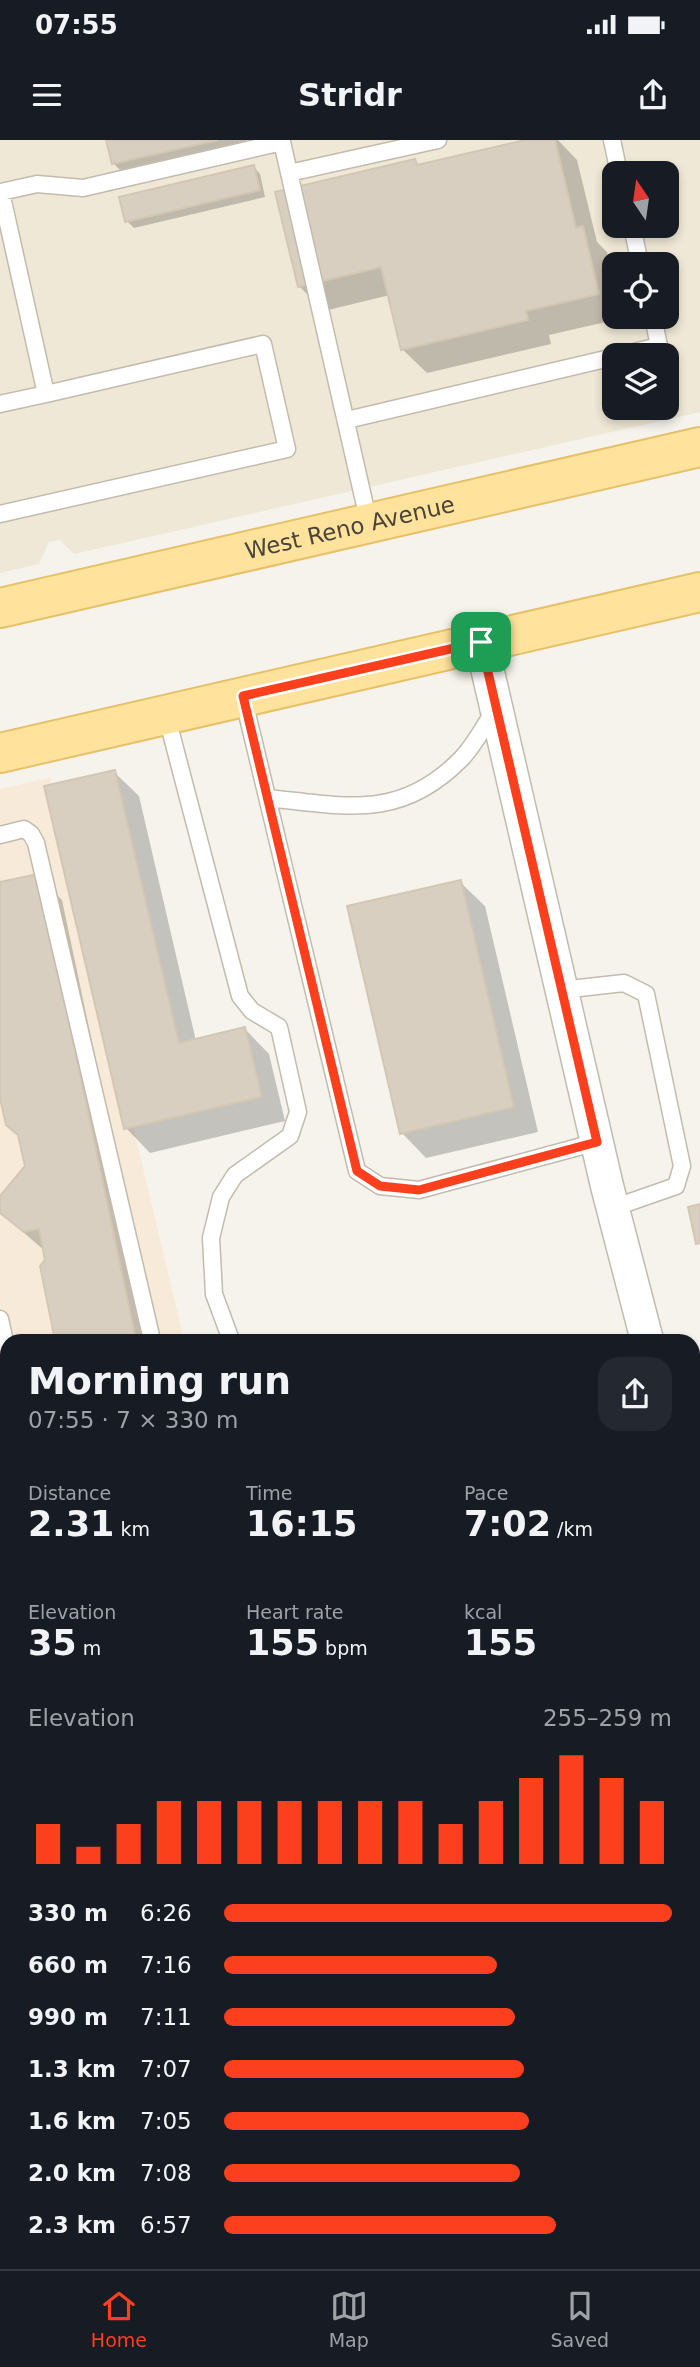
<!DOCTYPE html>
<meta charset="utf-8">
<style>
body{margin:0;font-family:"DejaVu Sans",sans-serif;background:#242831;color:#f1f3f6;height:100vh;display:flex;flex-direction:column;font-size:26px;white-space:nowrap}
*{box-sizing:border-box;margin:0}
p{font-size:23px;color:#9ea1a6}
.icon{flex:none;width:38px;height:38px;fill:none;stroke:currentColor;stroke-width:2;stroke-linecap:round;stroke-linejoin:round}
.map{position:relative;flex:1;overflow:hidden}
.panel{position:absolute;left:0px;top:1194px;width:700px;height:936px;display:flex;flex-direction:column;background:#171b24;border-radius:21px 21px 0 0;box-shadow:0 4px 10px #0003}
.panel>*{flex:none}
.needle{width:46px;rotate:347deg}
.fabs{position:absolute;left:602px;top:21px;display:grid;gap:14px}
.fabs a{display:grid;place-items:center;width:77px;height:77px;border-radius:14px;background:#171b24;box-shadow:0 4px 10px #0003;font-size:35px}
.pin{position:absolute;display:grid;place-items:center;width:60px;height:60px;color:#fff;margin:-30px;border-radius:14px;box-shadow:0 4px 10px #0006}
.round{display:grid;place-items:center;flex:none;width:74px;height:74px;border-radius:21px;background:#242831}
.overview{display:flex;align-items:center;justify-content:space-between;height:119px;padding:0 28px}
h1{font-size:38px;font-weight:700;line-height:52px}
.figures{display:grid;grid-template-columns:repeat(3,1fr);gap:10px;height:119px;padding:7px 28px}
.figures div{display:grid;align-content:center}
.figures b{font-size:35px;font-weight:700}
.figures small{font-size:19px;font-weight:400}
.figures p{font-size:19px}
.chart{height:196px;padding:14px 28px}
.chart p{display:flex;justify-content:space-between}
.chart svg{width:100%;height:126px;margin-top:7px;stroke:#fc3f1d;stroke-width:6}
ul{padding:0 28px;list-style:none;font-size:23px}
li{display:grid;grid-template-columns:112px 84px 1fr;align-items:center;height:52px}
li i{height:18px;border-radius:9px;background:#fc3f1d}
.status{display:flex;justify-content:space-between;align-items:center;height:49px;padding:0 35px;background:#171b24;direction:ltr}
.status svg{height:19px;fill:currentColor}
header{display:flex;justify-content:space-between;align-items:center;height:91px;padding:0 28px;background:#171b24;font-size:32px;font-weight:700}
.menu{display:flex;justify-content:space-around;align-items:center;height:98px;border-top:2px solid #363941;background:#171b24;font-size:19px;color:#9ea1a6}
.menu a{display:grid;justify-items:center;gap:4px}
.menu .active{color:#fc3f1d}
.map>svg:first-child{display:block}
</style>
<div class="status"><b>07:55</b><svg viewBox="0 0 49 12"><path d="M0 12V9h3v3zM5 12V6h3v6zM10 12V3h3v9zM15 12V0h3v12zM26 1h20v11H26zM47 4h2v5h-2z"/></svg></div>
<header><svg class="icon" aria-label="menu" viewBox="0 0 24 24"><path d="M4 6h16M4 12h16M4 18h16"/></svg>Stridr<svg class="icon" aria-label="share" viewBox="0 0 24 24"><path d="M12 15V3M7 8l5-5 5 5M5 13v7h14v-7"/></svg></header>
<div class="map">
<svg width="700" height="2129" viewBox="0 0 700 2129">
<rect width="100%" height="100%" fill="#f6f3ec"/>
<path fill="#f7ead8" d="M50 638 184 1200H7V1456L0 1426V649Z
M700 1324V2129H635L633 2123H693V1326Z
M0 1773 7 1802V1880L0 1881Z
M7 1953V2123H602L604 2129H0V1955Z"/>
<path fill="#efe8d6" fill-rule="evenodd" d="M0 0H700V272L74 414 60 400 49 402 39 424 0 433ZM614 33H667V86H614ZM614 124H667V177H614ZM614 215H667V268H614Z"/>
<path fill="#0003" d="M111 0H246V1L120 30 114 24Z
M533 0H558L577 20 597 102 607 112 614 142V177L623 178 549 195 551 204 427 233 402 209 390 155 324 171 299 146 415 21 420 26Z
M254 27 260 34 265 57 134 88 127 81Z
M114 632 139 656 196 901 245 889 269 914 285 981 150 1013 126 988Z
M37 736 62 760 155 1200H58L42 1126 47 1120 46 1112 0 1072V1059L27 1027 20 997 0 950V743Z
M460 742 485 766 538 992 426 1018 402 993Z
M693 1389 700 1396V1579L693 1581Z
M99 2123H341L314 2129H100Z
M401 2123H525L527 2129H397Z"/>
<path fill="#d8cfc1" stroke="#d3c7b4" stroke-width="2" d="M106 0H218L112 24Z
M525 0H555L576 88 583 86 599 154 526 171 528 180 401 210 381 127 298 147 275 52 415 19 417 25Z
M254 25 260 50 125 82 119 57Z
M115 630 179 903 245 887 262 957 124 989 44 646Z
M38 734 136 1200H55L40 1126 45 1120 39 1089 24 1092 0 1073V1056L25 1026 18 995 6 985 0 958V742Z
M461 740 514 967 400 994 347 766Z
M700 1064V1103L696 1104 688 1067Z
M700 1408V1550L693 1552V1409Z
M97 2123H213L196 2127V2129H98Z
M399 2123H507L509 2129H395Z"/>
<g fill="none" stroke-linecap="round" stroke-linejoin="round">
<g stroke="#c2bbae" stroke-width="19">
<path id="service" d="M612 0 619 33
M282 2 369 383
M289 33 438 0
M632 86 640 124
M621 215 659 206 653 177
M0 264 46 254 1 52 37 44 83 48 282 2V0
M347 280 614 217
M0 374 287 309 263 204 46 254
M243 557 357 1031 380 1046 419 1050 597 1002
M166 574 240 856 252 871 279 887 298 972 290 996 235 1035 221 1057 211 1098 214 1154 231 1200
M268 658C345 666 400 681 461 619 474 606 484 586 495 570
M0 695 24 689 31 694 36 703 152 1200
M561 850 624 843 646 854 682 1026 676 1046 613 1068
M0 1179 7 1211
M0 1295 7 1284
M0 1332 7 1361
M693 1342 700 1341
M0 1439 7 1437
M0 1506 7 1505
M693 1607 700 1605
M0 1684 7 1682
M693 1859 700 1865
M0 2006 7 2004
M0 2033 7 2055
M29 2123 31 2129
M554 2123 556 2129
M670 2123 672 2129"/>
</g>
<g stroke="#c2bbae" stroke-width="35">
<path id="minor" d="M481 502 607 1046 647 1200
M0 1535 7 1564
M0 1916 7 1914"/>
</g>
<g stroke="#e6c16a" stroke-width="42">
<g id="primary">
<path id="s1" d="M0 468 700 307"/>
<path d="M0 613 700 452"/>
</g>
</g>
<use href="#service" stroke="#fff" stroke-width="16"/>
<use href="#minor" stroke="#fff" stroke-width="32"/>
<use href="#primary" stroke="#ffe39c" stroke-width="38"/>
</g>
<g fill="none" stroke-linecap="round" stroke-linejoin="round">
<g stroke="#fff" stroke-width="14">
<path id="route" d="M481 502 597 1002 419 1050 380 1046 357 1031 243 556Z"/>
</g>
<use href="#route" stroke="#fc3f1d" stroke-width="9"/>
</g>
<g text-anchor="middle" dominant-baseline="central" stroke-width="6" stroke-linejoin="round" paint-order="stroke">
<g font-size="23" fill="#4b4439" stroke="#fff">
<text stroke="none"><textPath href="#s1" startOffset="359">West Reno Avenue</textPath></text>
</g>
</g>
</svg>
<div class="fabs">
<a><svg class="needle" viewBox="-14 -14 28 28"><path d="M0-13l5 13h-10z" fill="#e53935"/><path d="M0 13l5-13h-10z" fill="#9ea1a6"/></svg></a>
<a><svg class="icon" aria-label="locate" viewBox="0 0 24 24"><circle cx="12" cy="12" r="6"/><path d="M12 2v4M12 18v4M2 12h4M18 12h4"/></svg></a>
<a><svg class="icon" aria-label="layers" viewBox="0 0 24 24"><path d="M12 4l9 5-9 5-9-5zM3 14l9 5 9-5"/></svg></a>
</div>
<div class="pin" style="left:481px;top:502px;background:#1e9e55"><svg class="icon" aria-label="arrive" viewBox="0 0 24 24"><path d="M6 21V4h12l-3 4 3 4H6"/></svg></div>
<section class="panel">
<div class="overview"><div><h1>Morning run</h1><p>07:55 · 7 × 330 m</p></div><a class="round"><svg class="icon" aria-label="share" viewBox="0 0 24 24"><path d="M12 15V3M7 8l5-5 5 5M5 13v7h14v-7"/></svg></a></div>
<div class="figures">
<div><p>Distance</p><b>2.31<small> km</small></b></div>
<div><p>Time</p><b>16:15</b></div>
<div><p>Pace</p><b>7:02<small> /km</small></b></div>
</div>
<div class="figures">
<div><p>Elevation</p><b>35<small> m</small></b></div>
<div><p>Heart rate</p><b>155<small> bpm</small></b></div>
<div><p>kcal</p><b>155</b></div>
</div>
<div class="chart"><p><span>Elevation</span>255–259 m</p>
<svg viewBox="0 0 160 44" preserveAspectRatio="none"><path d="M5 44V30M15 44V38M25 44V30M35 44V22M45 44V22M55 44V22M65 44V22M75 44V22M85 44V22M95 44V22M105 44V30M115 44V22M125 44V14M135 44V6M145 44V14M155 44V22"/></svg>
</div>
<ul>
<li><b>330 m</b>6:26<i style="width:100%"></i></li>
<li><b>660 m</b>7:16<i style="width:61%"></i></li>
<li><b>990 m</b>7:11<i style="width:65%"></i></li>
<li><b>1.3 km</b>7:07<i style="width:67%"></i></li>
<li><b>1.6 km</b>7:05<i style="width:68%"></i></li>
<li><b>2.0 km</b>7:08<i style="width:66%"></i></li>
<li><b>2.3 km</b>6:57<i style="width:74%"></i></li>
</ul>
</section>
</div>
<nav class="menu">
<a class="active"><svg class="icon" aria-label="home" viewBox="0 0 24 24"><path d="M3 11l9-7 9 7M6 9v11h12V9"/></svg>Home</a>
<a><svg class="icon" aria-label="map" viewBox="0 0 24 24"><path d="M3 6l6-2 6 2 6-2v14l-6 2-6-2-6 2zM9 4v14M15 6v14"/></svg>Map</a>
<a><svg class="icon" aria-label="saved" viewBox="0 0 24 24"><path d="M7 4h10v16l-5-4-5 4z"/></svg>Saved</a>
</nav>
